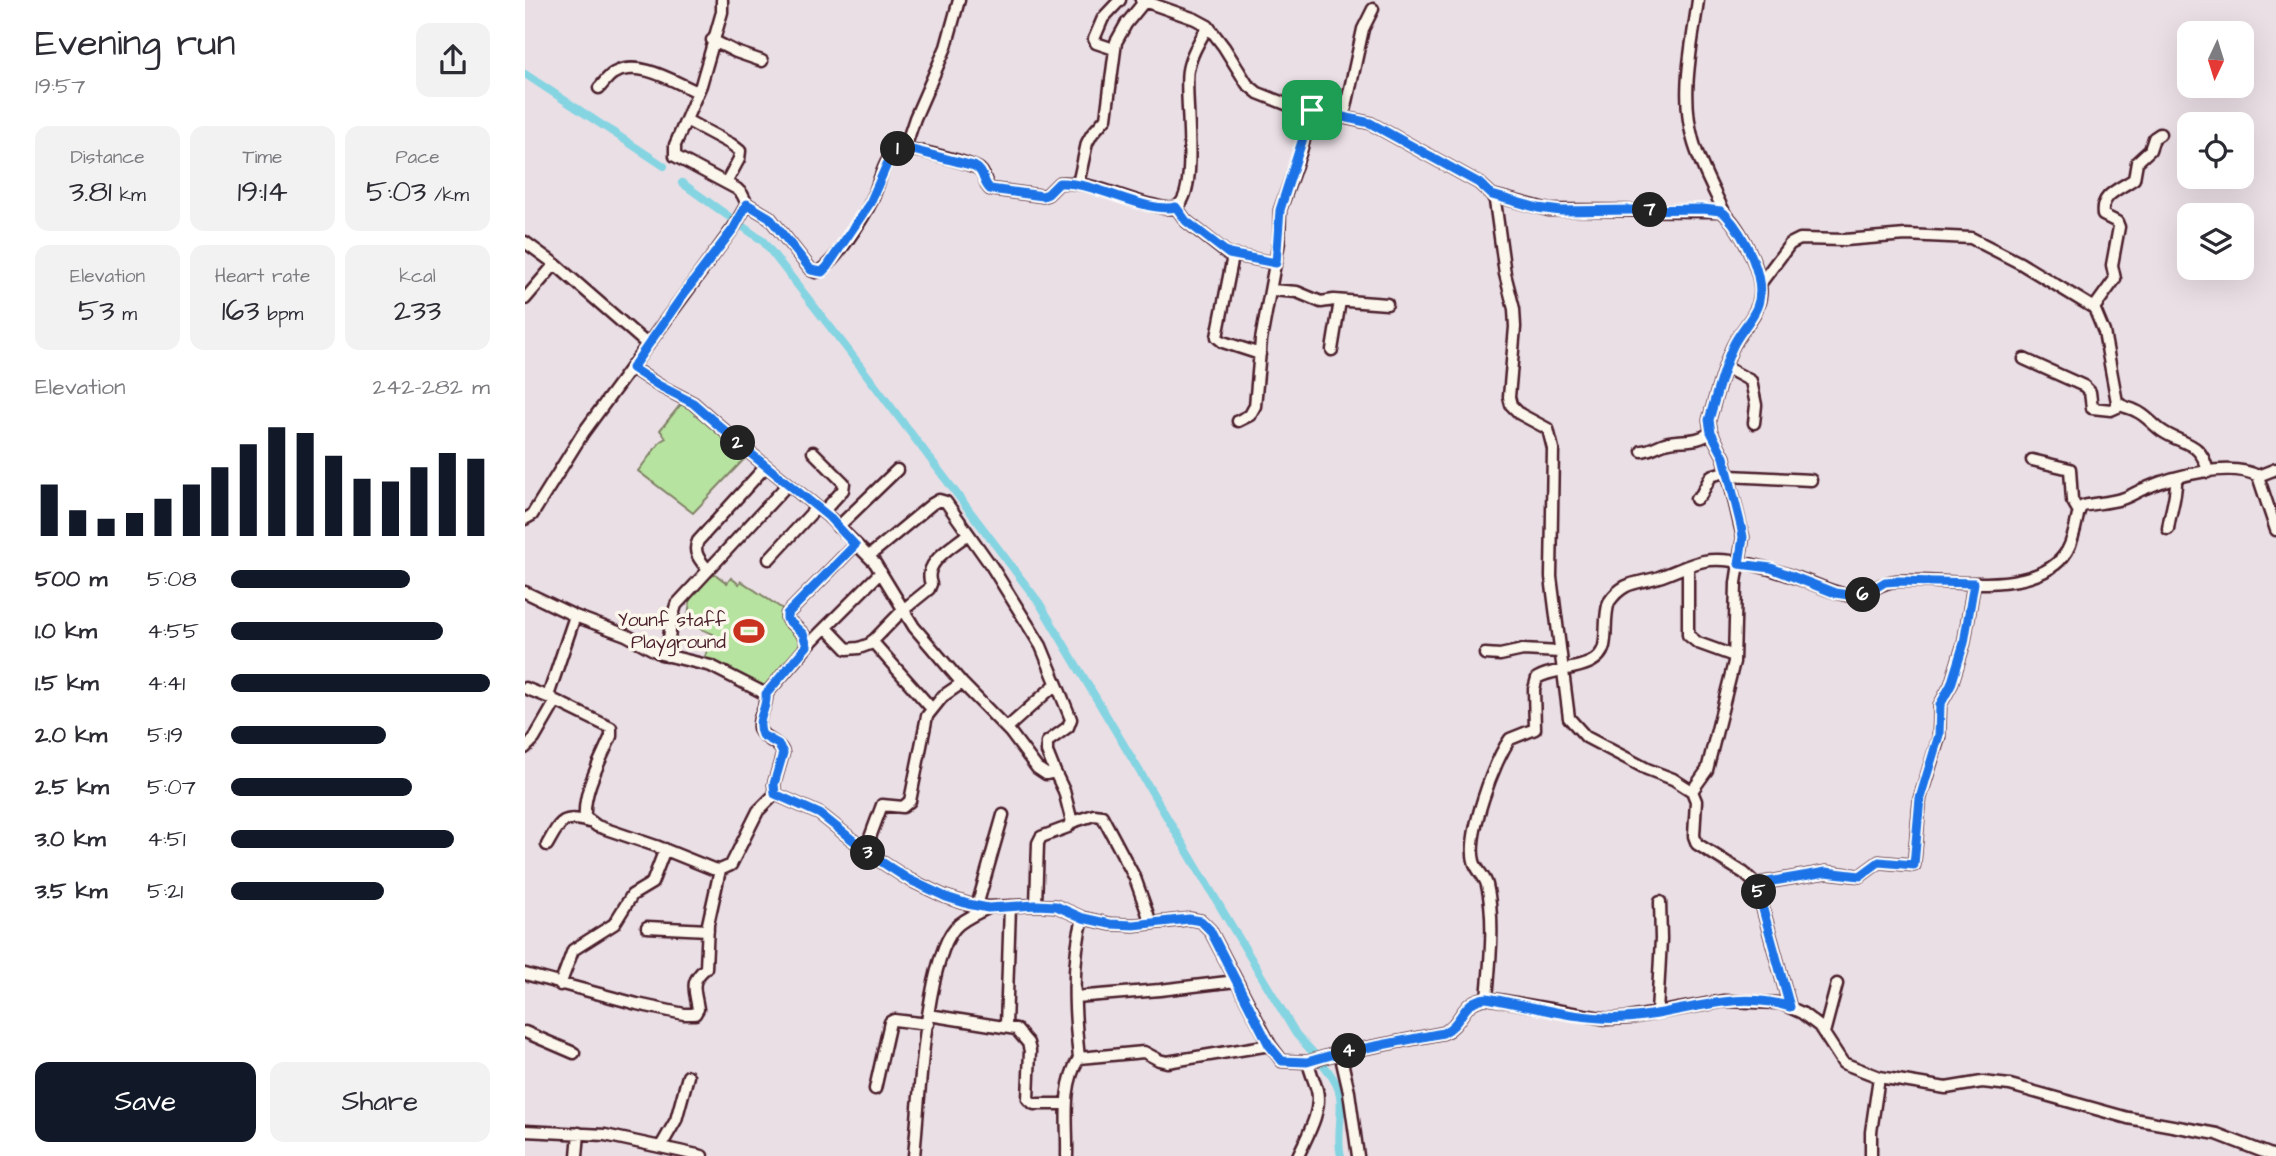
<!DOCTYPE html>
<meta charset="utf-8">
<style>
body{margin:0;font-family:"Architects Daughter",sans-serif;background:#f2f2f3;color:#2b2b33;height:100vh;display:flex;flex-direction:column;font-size:26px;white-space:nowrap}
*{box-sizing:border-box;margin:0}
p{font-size:23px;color:#7c7c81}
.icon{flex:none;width:38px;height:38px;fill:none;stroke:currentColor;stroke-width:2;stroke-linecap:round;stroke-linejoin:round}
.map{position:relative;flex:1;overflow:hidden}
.details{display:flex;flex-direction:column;background:#fff;width:525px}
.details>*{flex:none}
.needle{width:46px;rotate:184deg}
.controls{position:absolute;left:1652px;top:21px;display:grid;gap:14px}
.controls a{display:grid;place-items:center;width:77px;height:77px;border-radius:14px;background:#fff;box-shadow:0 7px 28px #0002;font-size:35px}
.pin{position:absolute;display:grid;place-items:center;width:60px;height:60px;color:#fff;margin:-30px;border-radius:14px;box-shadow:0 4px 10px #0006}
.km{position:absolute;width:35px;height:35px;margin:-18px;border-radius:50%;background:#222;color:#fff;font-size:19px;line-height:35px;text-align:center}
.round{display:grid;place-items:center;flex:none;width:74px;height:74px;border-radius:14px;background:#f2f2f3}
.headline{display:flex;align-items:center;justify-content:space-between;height:119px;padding:0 35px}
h1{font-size:38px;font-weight:600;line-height:52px}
.figures{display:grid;grid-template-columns:repeat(3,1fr);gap:10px;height:119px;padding:7px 35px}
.figures div{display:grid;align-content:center;border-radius:14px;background:#f2f2f3;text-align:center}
.figures b{font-size:30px;font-weight:600}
.figures small{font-size:19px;font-weight:400}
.figures p{font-size:19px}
.chart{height:196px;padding:14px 35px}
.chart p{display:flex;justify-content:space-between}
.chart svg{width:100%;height:126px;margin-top:7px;stroke:#111827;stroke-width:6}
.primary-button{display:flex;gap:14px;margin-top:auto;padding:14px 35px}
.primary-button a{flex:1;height:80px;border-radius:14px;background:#111827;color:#fff;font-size:28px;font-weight:600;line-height:80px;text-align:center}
.primary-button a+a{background:#f2f2f3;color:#2b2b33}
ul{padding:0 35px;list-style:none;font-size:23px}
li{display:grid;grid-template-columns:112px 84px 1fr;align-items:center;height:52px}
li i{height:18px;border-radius:9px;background:#111827}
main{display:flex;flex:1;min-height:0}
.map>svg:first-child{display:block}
</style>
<main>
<section class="details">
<div class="headline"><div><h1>Evening run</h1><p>19:57</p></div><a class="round"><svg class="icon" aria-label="share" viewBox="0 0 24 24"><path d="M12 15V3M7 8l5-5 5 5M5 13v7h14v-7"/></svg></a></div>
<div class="figures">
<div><p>Distance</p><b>3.81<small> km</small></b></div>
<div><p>Time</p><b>19:14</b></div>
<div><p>Pace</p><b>5:03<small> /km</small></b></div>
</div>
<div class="figures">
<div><p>Elevation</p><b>53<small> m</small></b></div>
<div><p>Heart rate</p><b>163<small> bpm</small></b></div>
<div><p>kcal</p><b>233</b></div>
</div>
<div class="chart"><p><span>Elevation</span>242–282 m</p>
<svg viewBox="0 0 160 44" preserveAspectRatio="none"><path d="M5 44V26M15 44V35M25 44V38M35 44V36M45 44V31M55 44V26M65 44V20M75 44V12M85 44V6M95 44V8M105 44V16M115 44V24M125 44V25M135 44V20M145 44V15M155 44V17"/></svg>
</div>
<ul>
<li><b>500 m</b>5:08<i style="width:69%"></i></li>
<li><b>1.0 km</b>4:55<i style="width:82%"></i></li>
<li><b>1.5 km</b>4:41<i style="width:100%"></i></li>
<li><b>2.0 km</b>5:19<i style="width:60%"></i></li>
<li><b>2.5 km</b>5:07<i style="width:70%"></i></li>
<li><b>3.0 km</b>4:51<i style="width:86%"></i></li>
<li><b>3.5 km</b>5:21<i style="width:59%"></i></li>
</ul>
<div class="primary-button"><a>Save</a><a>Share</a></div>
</section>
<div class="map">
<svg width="1751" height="1156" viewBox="0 0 1751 1156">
<rect width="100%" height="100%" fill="#eadfe5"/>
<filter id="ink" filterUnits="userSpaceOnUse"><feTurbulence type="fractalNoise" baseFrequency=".0143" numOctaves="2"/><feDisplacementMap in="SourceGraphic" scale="14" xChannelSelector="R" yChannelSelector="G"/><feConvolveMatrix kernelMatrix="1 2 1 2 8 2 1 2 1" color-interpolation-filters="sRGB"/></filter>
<g filter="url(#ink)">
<path fill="#b7e3a0" stroke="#808166" stroke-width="2" d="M160 399 225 453 168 513 113 471 136 441 141 438 135 430Z
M182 573 186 577 190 574 202 583 206 578 214 584 216 581 262 612 264 628 282 647 241 693 177 665 188 634 162 623 166 595Z"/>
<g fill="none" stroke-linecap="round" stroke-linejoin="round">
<path stroke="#85d4e2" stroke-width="8" d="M0 74 139 166
M157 183 238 241 320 346 515 604 771 1034C784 1049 813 1076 815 1096 818 1116 811 1136 816 1156"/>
<g stroke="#4a1f2b" stroke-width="15">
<path id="minor" d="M616 0 670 19 683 26 699 47 722 84 733 93 766 106 845 123 954 183 967 195 970 201 980 274 989 309 990 327 984 397 986 405 995 414 1023 429 1028 449 1026 577 1044 718 1061 737 1122 769 1148 779 1167 791 1171 801 1169 836 1172 844 1219 873 1231 884 1265 1007
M1173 0C1167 47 1155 93 1168 140 1175 166 1189 190 1200 214
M187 40 211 52 237 61
M589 49 571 43 569 39 578 18 595 0
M74 88C79 83 83 76 89 73 115 59 149 82 173 92
M819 116 838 29 848 9
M161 120 206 144 215 151 214 159 201 183
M380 148 390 118 421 47 434 0
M553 184 562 143 567 134 581 118 591 42 601 24 619 2
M967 195 1024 210 1196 211C1214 223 1239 274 1235 297 1232 317 1215 330 1207 348 1197 371 1191 396 1184 420L1186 432 1199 457 1218 537 1211 583 1209 662 1182 770 1167 791
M222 204 244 217 286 270 291 272C306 270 340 215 347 200 354 185 359 156 374 148 386 148 449 163 455 170 461 175 459 183 465 189L518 196 523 194 534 183C565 181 597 198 627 205 634 207 642 209 648 208 677 202 658 93 663 70 666 54 675 40 683 26
M651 207 661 221 703 254 751 263
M0 242 30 264 123 345
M708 256 692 337 698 342 735 354
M1235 284 1265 244 1275 239 1320 240 1381 235 1446 238 1495 263 1569 308 1579 332 1592 402C1598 408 1604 407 1611 411 1621 415 1628 425 1637 431 1659 446 1676 440 1683 472
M746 290 772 292 796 302 809 300 862 304
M0 299 30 264
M1569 308 1590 279 1587 265 1594 227 1592 222 1578 215C1575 194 1595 189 1609 179L1612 162 1625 150 1629 138 1635 134
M807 350 815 301
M1499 359 1559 386 1565 392 1567 408 1586 410 1595 406
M1200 367 1226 381 1231 405 1229 423
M107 368 133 385 168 403 225 453 303 516 350 563 389 627 437 683 485 732 512 768 521 774 530 772 539 791 547 822 543 827 516 837 513 843 511 905
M713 421 725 415 730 406 736 340 754 242 755 210 776 151 787 110
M1117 451C1126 450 1131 446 1140 443 1157 438 1171 444 1186 432
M288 452 319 483 318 490 298 512
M1507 460 1545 469 1547 500 1554 512
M1204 476 1286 480
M1733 476 1751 469
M1171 499 1176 495 1186 476 1202 471
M0 519 7 515 58 433 209 227 222 204 217 194 212 189 150 156V145L176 85 197 12V0
M313 527 372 470
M1643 529C1645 512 1652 496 1651 479
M330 545 262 614V619L278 634 282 643 279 650 241 694C243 706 232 716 234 728 237 740 254 740 258 753L249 784 250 794 295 814 349 857 383 879 421 897 443 904 463 907 511 905 531 906 558 918 585 924 609 925 665 919 676 921 685 930 745 1045 757 1061 783 1062 810 1054 918 1033C939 1023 936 1000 962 998L1082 1019 1104 1018 1199 1001 1255 1003 1277 1013 1294 1026 1318 1063 1354 1077 1421 1088 1457 1082 1485 1085 1603 1118 1692 1134 1749 1156
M344 556 407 504 414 500 421 502 467 567 516 646 546 719 543 727 522 742V752L530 772
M244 559 292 507
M1163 566V635L1173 643 1209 656
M183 570C176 561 167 553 173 541L241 466
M0 592 50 616 101 635 136 654 186 666 241 694
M301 627 322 649 334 648 345 644 378 610 404 589 406 584C397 562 429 546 443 534
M347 641 407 709
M282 646 356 572
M960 654 975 655 998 650 1035 652
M142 656 146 622 151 605 263 484
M0 688 28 699
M23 696 50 616
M482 728 531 684
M0 748 9 739 31 701 86 728V736C76 760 58 790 60 817L72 826 131 846 188 869 195 870 206 865 233 811 250 794
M547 822 569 815 577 816 610 878 626 923
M22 845C35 822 37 814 64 822
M340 851 357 805 378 807 385 801 402 716 418 696 437 683
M1231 884 1301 872 1335 876 1354 862 1389 865 1395 798 1414 737 1415 705 1426 685 1439 643 1449 583
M452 906 478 815
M122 927 183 930
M0 974 112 1004 159 1014H170L173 1009C170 989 164 982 181 968L183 924 195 870
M35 985 48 950 89 924 107 895 127 883 140 849
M550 997 635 990 711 981
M962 998C965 964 970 919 962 885 960 876 951 870 949 861 942 835 969 761 985 739L1010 729 1009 689 1012 678C1031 666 1073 672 1079 646 1082 632 1079 616 1084 602 1099 580 1113 584 1134 577 1149 572 1164 564 1179 561 1204 556 1248 569 1272 578 1289 583 1304 592 1322 595 1342 598 1352 582 1371 581 1418 578 1513 599 1542 551 1549 539 1551 524 1554 510L1558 506C1570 503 1583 503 1596 499 1605 497 1612 491 1621 488 1648 476 1706 461 1733 476L1751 530
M1132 1013 1136 939 1135 902
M404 1015 491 1029 503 1043 505 1051 503 1099 509 1104H541
M481 1026 485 906
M0 1032 49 1053
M1299 1033 1312 984
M815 1053 824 1092 833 1156
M554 1058C549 1012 546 962 558 918
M350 1089 365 1022 369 1020 403 1024
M0 1131 80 1135 177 1156
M136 1146 151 1120 163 1076
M52 1156 54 1133
M389 1156C394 1106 400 962 430 928 438 919 453 913 463 908
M542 1156C543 1123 536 1088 554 1058L619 1052 634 1060 642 1062 745 1045
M773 1156C782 1136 797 1112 792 1090 789 1080 785 1071 783 1062
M1346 1156V1132L1354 1077"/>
</g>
<use href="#minor" stroke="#fbf7ec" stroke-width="10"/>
</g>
</g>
<g fill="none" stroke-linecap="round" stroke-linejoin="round" filter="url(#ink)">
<g stroke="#fff" stroke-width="14">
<path id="route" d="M787 110 845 123 954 183 967 195 1013 208 1036 211 1178 209 1196 211 1200 214C1219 234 1243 280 1232 307 1226 322 1213 333 1207 348 1197 371 1191 396 1184 420L1186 432 1199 457 1216 526 1218 537 1214 564 1246 568 1310 593 1331 596 1339 595 1360 582 1374 581 1449 583 1439 643 1426 685 1415 705 1414 735 1395 798 1389 865 1354 862 1335 876 1301 872 1231 884 1265 1007C1209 988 1155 1015 1100 1018 1054 1021 1007 1006 962 998 936 1000 939 1023 918 1033L810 1054 782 1062 757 1061 744 1045 685 930 676 921 664 919 609 925 585 924 558 918 531 906 511 905 463 908 443 904 421 897 383 879 349 857 295 814 250 794 249 784 258 753 253 744 237 735C230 719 243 709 241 694L282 646 278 634 262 619V614L330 545 303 516 225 453 168 403 133 385 107 368 158 295 209 228 222 204 244 217 286 270 297 272 302 267 345 203 366 155 374 148H380L449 166C460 171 457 182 465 189L518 196 523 194 534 183C569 181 621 214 651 207L661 221 704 254 751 263 755 210Z"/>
</g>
<use href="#route" stroke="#1a73e8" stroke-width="9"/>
</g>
<defs>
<g id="stadium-bare" transform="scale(2.415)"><path d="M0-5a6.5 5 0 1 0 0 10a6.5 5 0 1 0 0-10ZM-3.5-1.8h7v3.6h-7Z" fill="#c8321e" stroke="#fbf7ec" stroke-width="2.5" paint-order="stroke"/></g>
</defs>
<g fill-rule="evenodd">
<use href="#stadium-bare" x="224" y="631"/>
</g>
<g text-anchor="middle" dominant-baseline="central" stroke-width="7" stroke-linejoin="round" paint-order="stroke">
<g font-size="19" fill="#4a1f2b" stroke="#fbf7ec" text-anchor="end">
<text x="201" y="620">Younf staff<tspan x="201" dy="22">Playground</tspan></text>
</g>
</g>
</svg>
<div class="controls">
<a><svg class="needle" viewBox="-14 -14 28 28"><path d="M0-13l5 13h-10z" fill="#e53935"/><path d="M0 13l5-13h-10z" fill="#7c7c81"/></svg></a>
<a><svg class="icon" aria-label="locate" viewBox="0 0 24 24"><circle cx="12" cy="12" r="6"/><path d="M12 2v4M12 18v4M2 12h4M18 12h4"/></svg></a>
<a><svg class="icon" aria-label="layers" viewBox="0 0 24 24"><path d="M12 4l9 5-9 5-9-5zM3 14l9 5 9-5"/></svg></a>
</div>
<div class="pin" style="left:787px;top:110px;background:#1e9e55"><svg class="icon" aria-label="arrive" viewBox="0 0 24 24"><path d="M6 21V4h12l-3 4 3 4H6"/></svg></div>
<b class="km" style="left:373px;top:149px">1</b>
<b class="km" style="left:213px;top:443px">2</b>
<b class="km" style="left:343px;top:853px">3</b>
<b class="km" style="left:824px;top:1051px">4</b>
<b class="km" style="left:1234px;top:892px">5</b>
<b class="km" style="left:1338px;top:595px">6</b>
<b class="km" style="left:1125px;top:210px">7</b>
</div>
</main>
